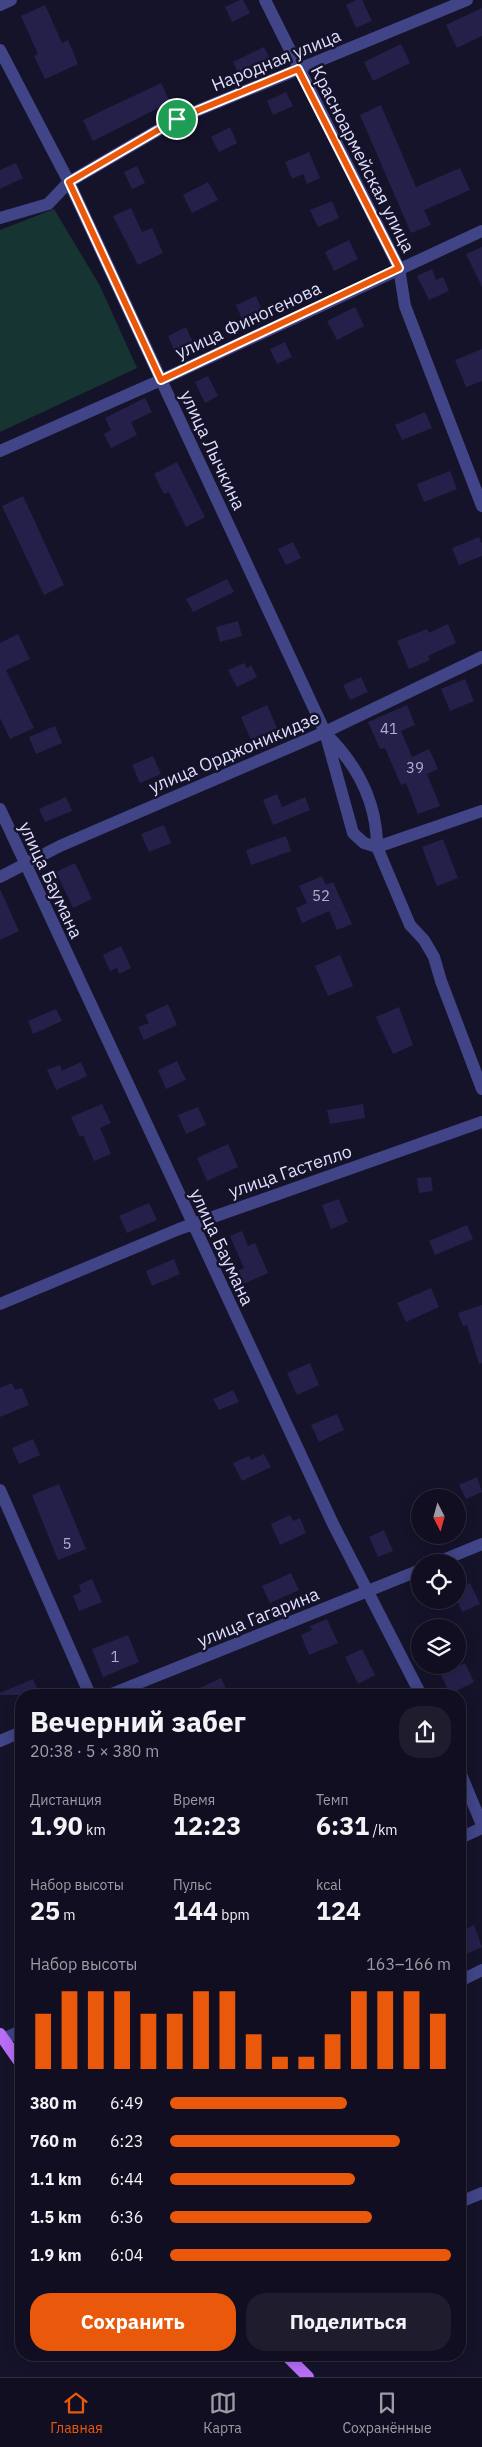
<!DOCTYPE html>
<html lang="ru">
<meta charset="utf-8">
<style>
body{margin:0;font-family:"IBM Plex Sans",sans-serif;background:#1e1c2d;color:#f1f3f6;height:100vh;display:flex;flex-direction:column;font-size:19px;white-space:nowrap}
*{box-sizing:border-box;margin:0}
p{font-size:16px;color:#9c9ca5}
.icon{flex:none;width:28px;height:28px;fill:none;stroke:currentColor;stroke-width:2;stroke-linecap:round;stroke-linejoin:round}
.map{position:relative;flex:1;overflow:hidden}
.side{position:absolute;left:15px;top:1689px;width:451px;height:672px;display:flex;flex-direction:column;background:#100e20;border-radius:20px;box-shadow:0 2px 12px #0003,0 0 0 1px #302e3e}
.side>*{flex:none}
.needle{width:32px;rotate:174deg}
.tools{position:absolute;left:411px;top:1489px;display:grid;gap:10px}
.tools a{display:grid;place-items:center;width:55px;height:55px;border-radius:50%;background:#100e20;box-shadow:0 2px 12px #0003,0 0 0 1px #302e3e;font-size:25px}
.pin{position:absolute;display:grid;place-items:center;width:42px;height:42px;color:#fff;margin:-21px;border:2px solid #fff;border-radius:50%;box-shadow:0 1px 5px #0007}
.round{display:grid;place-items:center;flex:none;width:52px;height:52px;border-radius:20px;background:#1e1c2d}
.headline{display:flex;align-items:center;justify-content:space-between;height:85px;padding:0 15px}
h1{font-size:28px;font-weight:800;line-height:38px}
.stats{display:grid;grid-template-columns:repeat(3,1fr);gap:8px;height:85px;padding:5px 15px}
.stats div{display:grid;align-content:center}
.stats b{font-size:25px;font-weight:800}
.stats small{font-size:14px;font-weight:400}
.stats p{font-size:14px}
.chart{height:140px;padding:10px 15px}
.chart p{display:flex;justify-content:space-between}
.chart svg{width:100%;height:90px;margin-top:5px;stroke:#ea580c;stroke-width:6}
.button{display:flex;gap:10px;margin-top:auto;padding:10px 15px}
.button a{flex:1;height:58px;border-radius:20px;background:#ea580c;color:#fff;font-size:20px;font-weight:800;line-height:58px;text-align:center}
.button a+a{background:#1e1c2d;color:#f1f3f6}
ul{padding:0 15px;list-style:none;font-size:16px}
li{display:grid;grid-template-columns:80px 60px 1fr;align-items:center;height:38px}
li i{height:12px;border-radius:6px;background:#ea580c}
.dock{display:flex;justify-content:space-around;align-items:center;height:70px;border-top:1px solid #302e3e;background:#100e20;font-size:14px;color:#9c9ca5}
.dock a{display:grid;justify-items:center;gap:2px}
.dock .active{color:#ea580c}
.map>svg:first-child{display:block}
</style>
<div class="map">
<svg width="482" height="2377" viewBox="0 0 482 2377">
<rect width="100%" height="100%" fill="#15132a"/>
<path fill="#163431" d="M54 209 100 286 137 368 0 432V230Z"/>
<path fill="#25204a" d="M240 0H243L250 13 232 22 225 7Z
M356 0H362L372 21 356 28 346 5Z
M45 5 62 43 68 40 78 64 45 79 34 56 38 54 21 16Z
M482 8V36L457 48 446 25Z
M401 44 410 63 373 81 364 62Z
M264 47 271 61 239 75 233 62Z
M161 83 170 102 93 141 83 120Z
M286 92 293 106 273 115 267 101Z
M381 105 416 187 460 168 470 190 424 210 431 225 411 233 360 115Z
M230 127 237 143 219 152 211 137Z
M309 152 320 178 307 184 303 174 292 179 285 162Z
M16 163 23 178 0 189V170Z
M137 166 145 183 132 189 124 172Z
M208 182 218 200 192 213 183 195Z
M332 201 339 218 318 227 310 210Z
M131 208 142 232 152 228 163 253 138 265 113 216Z
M349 240 358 259 334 271 325 252Z
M482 247V287L466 254Z
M432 269 436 280 443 277 449 291 429 300 417 276Z
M256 296 263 312 243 321 236 305Z
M355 307 364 326 337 340 327 321Z
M186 327 194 344 175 352 168 336Z
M285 342 292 357 277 364 270 349Z
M482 349V381L466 387 455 360Z
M208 376 218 396 205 403 195 382Z
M145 398 152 412 131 422 137 435 111 448 104 434 111 430 105 418Z
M425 412 432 428 402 440 395 425Z
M177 462 205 517 186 527 169 492 164 494 154 474Z
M450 471 457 489 424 502 417 484Z
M23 496 64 585 44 595 2 506Z
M479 537 482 544V556L459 565 452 548Z
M293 542 301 558 286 565 278 549Z
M227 579 234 592 193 612 186 599Z
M238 621 242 636 220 642 216 627Z
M448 624 456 643 428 656 430 660 409 669 397 641 427 629 429 633Z
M18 634 30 659 6 670 34 728 10 739 0 718V643Z
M244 663 247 668 251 665 257 677 237 687 228 670Z
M361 677 368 692 350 700 343 685Z
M465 679 474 701 450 711 441 689Z
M267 705 277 728 251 740 241 717Z
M407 705 415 725 401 731 412 757 429 749 438 769 427 774 440 806 418 814 406 783 401 785 385 748 380 749 368 722Z
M55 726 62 743 36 754 29 737Z
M153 756 161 774 140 783 132 765Z
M277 794 282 807 305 797 310 810 273 825 263 800Z
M66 797 72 811 45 822 39 809Z
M164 825 171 843 149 852 141 834Z
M286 836 291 851 251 865 246 850Z
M443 839 458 878 437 886 422 847Z
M75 863 92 899 73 908 56 872Z
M322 876 326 885 333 882 352 924 337 930 329 911 302 923 296 908 307 903 299 886Z
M0 889 19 931 0 940Z
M121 946 131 968 119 974 117 968 110 971 103 955Z
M340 955 353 986 328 996 315 966Z
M168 1004 177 1025 144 1040 138 1027 149 1023 145 1015Z
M399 1007 413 1045 393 1054 376 1017Z
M56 1009 62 1021 33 1034 28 1021Z
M177 1061 186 1080 166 1089 158 1070Z
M81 1062 87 1076 56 1090 47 1070 60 1065 62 1071Z
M102 1104 111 1123 100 1128 111 1154 94 1161 83 1135 80 1137 71 1117Z
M363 1104 365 1118 330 1124 327 1110Z
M198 1107 206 1125 186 1134 178 1115Z
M228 1144 238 1167 207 1181 197 1158Z
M431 1177 433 1191 419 1193 417 1178Z
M339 1199 348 1222 331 1229 322 1205Z
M149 1203 157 1220 127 1233 119 1216Z
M467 1225 473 1239 435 1255 429 1241Z
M242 1231 248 1246 255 1243 268 1273 243 1284 237 1271 244 1268 230 1236Z
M174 1259 180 1274 152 1286 146 1271Z
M431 1288 439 1307 406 1322 397 1303Z
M482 1305V1363L479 1364 467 1325 463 1326 458 1313Z
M310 1363 319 1385 297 1395 287 1373Z
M12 1383 15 1390 22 1388 29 1405 0 1417V1388Z
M233 1390 239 1402 219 1410 213 1399Z
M337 1414 344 1430 319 1442 311 1425Z
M33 1439 40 1455 19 1464 12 1448Z
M264 1454 271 1467 242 1481 233 1463 249 1456 251 1460Z
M477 1477 482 1492 466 1499 459 1485Z
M59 1484 86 1549 58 1560 32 1495Z
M290 1515 293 1521 300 1518 306 1533 280 1545 271 1524Z
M384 1530 393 1551 378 1557 369 1537Z
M291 1573 299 1590 270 1603 262 1586Z
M92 1579 102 1602 79 1611 73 1596 81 1592 79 1585Z
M470 1583 480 1604 462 1612 458 1602V1589Z
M327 1619 338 1643 309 1655 301 1635 312 1630 310 1626Z
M128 1635 139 1662 103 1677 92 1649Z
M362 1649 375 1675 358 1684 345 1657Z
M465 1663 474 1682 450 1694 441 1675Z
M221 1678 229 1695H185Z
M33 1679 40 1695H0V1693Z
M474 1925 482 1947 466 1954 460 1941V1932Z"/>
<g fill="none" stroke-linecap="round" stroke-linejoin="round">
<path stroke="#414486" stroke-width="12" d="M265 0 399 268 405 306 482 506
M0 5 11 0
M0 50 69 182 325 732 353 833 364 843 377 847 410 925 424 940 434 957 441 981 482 1089
M0 218 48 204 69 182 177 119 467 0
M0 451 161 380 482 231
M327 735C357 765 377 803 377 847L482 811
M0 809 333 1524 421 1695
M0 877 60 846 325 732 482 657
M0 1304 179 1229 482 1122
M0 1490 90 1695
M438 1562 482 1544
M109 1695 420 1570
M0 1741 21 1732
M460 1772 482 1825
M460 1838 482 1828
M460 1981 482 1970
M3 2039 21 2031
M460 2202 482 2193"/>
<path stroke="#b76df6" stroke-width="12" d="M0 2034 21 2064
M286 2355 308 2377"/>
</g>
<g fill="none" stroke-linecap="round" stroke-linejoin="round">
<g stroke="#fff" stroke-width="10">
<path id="route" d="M298 69 399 268 161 380 69 182 177 119Z"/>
</g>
<use href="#route" stroke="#ea580c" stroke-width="6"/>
</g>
<g text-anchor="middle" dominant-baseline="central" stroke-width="5" stroke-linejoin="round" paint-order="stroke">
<g font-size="15" fill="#b0aed0">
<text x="389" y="728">41</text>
<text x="415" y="767">39</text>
<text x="321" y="895">52</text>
<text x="67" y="1543">5</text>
<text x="115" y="1656">1</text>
</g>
<g font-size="18" fill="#dfdefd" stroke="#15132a">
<text transform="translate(276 60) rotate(-22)">Народная улица</text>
<text transform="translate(363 159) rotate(63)">Красноармейская улица</text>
<text transform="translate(248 320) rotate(-25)">улица Финогенова</text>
<text transform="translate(213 450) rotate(65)">улица Лычкина</text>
<text transform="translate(234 752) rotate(-23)">улица Орджоникидзе</text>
<text transform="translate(51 880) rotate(65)">улица Баумана</text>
<text transform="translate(290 1171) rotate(-19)">улица Гастелло</text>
<text transform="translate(222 1247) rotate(65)">улица Баумана</text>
<text transform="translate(258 1617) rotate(-22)">улица Гагарина</text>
</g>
</g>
</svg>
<div class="tools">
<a><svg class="needle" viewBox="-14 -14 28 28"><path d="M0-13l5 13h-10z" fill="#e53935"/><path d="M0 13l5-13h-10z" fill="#9c9ca5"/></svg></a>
<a><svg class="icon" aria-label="locate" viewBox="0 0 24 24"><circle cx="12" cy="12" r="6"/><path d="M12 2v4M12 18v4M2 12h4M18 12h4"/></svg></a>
<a><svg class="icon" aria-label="layers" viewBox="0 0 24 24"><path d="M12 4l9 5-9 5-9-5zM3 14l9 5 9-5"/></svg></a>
</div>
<div class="pin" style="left:177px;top:119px;background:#1e9e55"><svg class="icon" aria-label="arrive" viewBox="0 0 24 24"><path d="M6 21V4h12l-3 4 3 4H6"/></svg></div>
<section class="side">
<div class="headline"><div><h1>Вечерний забег</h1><p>20:38 · 5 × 380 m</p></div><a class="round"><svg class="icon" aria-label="share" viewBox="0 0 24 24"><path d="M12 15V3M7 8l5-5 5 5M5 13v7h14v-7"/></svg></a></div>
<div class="stats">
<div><p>Дистанция</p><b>1.90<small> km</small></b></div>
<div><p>Время</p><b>12:23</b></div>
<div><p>Темп</p><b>6:31<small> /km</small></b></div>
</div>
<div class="stats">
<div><p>Набор высоты</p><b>25<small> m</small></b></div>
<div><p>Пульс</p><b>144<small> bpm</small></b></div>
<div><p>kcal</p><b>124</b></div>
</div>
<div class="chart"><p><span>Набор высоты</span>163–166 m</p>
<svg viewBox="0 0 160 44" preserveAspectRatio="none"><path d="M5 44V17M15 44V6M25 44V6M35 44V6M45 44V17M55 44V17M65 44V6M75 44V6M85 44V27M95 44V38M105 44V38M115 44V27M125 44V6M135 44V6M145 44V6M155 44V17"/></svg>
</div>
<ul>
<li><b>380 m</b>6:49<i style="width:63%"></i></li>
<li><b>760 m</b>6:23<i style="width:82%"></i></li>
<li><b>1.1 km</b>6:44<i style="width:66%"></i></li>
<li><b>1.5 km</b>6:36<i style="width:72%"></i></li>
<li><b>1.9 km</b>6:04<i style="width:100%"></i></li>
</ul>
<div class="button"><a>Сохранить</a><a>Поделиться</a></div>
</section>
</div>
<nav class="dock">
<a class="active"><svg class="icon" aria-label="home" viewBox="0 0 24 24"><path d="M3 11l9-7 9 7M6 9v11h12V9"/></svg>Главная</a>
<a><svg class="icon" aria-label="map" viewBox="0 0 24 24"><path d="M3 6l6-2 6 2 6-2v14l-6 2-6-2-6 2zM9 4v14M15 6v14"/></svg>Карта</a>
<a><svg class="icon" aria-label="saved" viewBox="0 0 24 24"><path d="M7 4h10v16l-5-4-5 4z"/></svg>Сохранённые</a>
</nav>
